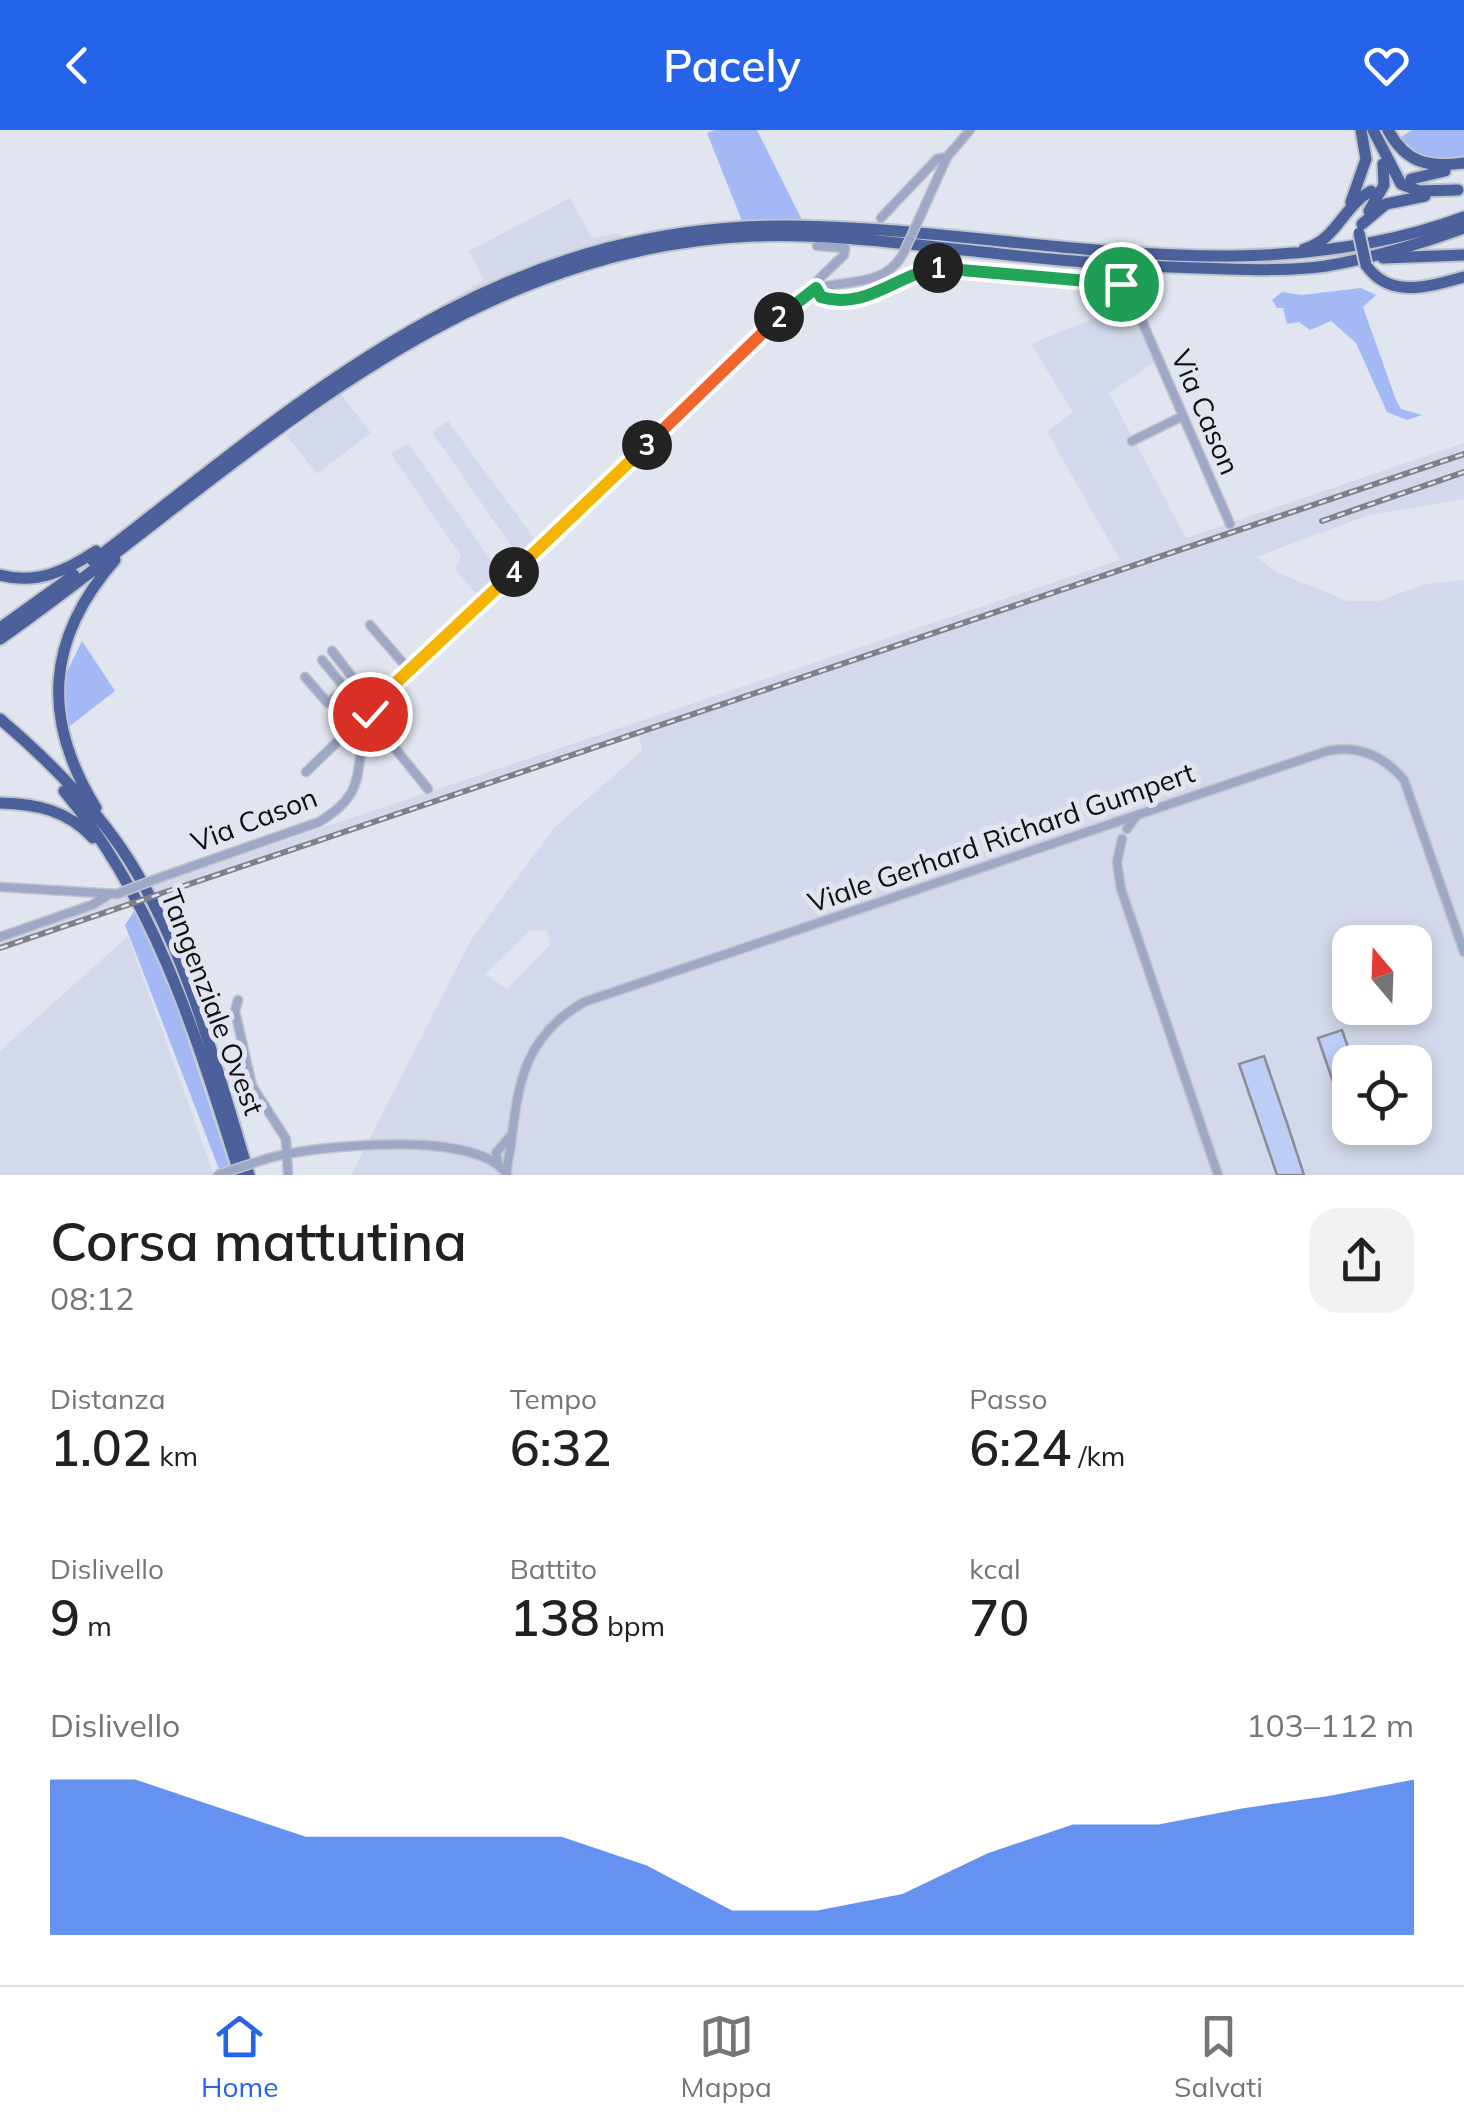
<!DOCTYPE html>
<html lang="it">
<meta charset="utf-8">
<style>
body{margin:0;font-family:Mulish,sans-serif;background:#f2f2f2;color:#202124;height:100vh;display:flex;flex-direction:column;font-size:38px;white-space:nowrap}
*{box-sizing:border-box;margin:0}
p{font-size:32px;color:#757577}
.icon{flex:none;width:55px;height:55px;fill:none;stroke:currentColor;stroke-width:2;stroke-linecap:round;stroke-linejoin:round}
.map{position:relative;height:1045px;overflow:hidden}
.side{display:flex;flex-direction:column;background:#fff;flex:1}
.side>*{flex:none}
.needle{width:65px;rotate:341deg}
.buttons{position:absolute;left:1332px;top:795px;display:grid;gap:20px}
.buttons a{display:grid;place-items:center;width:100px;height:100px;border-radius:20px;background:#fff;box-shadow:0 5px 15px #0003;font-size:50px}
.pin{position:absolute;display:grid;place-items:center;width:85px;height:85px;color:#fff;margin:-42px;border:5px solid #fff;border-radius:50%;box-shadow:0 2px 10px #0007}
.km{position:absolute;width:50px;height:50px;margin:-25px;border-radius:50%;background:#222;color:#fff;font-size:28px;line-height:50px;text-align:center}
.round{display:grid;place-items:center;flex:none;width:105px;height:105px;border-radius:30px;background:#f2f2f2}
.headline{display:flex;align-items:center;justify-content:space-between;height:170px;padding:0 50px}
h1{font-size:55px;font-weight:600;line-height:75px}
.figures{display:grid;grid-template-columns:repeat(3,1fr);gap:15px;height:170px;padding:10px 50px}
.figures div{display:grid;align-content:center}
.figures b{font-size:50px;font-weight:600}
.figures small{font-size:28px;font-weight:400}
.figures p{font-size:28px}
.chart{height:280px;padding:20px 50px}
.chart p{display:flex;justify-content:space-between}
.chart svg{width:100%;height:180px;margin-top:10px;fill:#2563eb;opacity:.7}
header{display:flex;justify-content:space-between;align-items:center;height:130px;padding:0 50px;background:#2563eb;color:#fff;font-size:45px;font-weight:600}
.dock{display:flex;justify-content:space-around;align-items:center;height:140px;border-top:2px solid #e0e0e0;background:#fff;font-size:28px;color:#757577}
.dock a{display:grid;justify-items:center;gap:5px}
.dock .current{color:#2563eb}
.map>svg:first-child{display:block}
</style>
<header><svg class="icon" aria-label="back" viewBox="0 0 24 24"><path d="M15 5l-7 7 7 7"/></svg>Pacely<svg class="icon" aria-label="heart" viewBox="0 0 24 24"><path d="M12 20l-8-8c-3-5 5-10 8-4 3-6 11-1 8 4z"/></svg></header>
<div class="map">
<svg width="1464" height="1045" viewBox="0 0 1464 1045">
<rect width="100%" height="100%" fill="#e1e5ef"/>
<path fill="#d3d9ea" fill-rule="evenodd" d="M570 68 592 108 616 103 631 108 531 135 428 183 484 150 469 121Z
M1132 173 1155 232 1109 263 1186 408 1464 313V369L1369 385 1256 427 1278 443 1348 471H1379L1425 454 1464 450V1045H351L471 810 555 697 642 621 639 605 0 821V806L1120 430 1047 302 1073 282 1031 214ZM547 800 550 815 507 859 485 844 530 801ZM1350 812H1415V878H1350ZM1350 932H1415V998H1350Z
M340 263 371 303 317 344 286 305Z
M448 291 536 411 519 427 432 302Z
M408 313 501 444 478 466 455 439 461 426 391 324Z
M128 806 214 1045H0V921Z"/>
<path fill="#a3b8f4" d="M715 0H757L802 90 742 91 707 3Z
M1412 0H1464V28C1435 31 1421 28 1398 9Z
M1361 158 1376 165 1363 177 1396 270 1401 279 1422 285 1407 290 1387 282 1356 213 1331 191 1310 200 1299 192 1287 194 1283 178H1277L1272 170 1282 162 1302 165Z
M82 511 115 561 66 599 63 550Z
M135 780 177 877 229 1035 219 1039 125 795Z"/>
<path fill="#becdf6" stroke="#898d96" stroke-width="2.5" d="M1342 900 1353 932H1350V975L1342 978 1318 908Z
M1264 926 1288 996 1304 1045H1277L1239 934Z"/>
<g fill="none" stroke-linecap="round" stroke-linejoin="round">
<g stroke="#bfc3cc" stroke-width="11">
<path id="minor" d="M881 88 937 29 947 27
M919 89 947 27 970 0
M817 116 845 118 844 125 818 150 821 167C866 182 900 144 941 137L1121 154 1128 159 1230 394
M1132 311 1183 286
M370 495 409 540
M332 521 374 575
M322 530 345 558
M305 547 328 573 345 558 371 581
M372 590 428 659
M366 603V590L385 563 577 385 802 165C835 145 881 163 903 124
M306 642 367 583
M1127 699 1137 685
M1122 709 1117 732 1121 759 1218 1045
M156 749 319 692C376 658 347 634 372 595L370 584
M0 757 117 764
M0 807 92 775 108 765
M238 870 235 881 252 956 286 1009 288 1045
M269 1028C317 1015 473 1000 505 1042
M498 1034 496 1023 511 1005
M507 1045C506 1034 510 1024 511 1014 518 952 525 906 584 872L1327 621C1358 615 1384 626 1404 650L1464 822"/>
</g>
<g stroke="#bfc3cc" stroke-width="15">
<path id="highway" d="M1373 0 1401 54 1419 61 1458 60
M1388 0C1406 33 1428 38 1464 33
M1411 49 1445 41
M1351 72 1366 29 1361 0
M1369 81 1384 55 1383 34
M1362 94 1386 74 1425 66
M1304 119C1337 110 1343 76 1371 61
M1383 128 1464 125
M1366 135C1390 170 1430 156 1464 147
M93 431C311 263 496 93 791 96 1016 98 1245 168 1464 87
M0 445C36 455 66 441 96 421
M0 498 74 445
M0 509C238 342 444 119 753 106 833 103 912 115 992 123 1060 131 1130 136 1198 138 1240 139 1284 142 1326 136 1373 128 1420 114 1464 98
M0 589C47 629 96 678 129 730 188 824 217 940 249 1045
M64 661C157 772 197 909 240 1045
M0 673C37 674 67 680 93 708
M96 678C42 590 45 510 115 430"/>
</g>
<use href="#minor" stroke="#9da8c6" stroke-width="8"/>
<use href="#highway" stroke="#4c609c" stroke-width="11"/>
<g stroke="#7e8187" stroke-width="6">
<path id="rail" d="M1322 391 1464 342
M0 818 1464 324"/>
</g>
<use href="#rail" stroke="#e1e5ef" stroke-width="2.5" stroke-dasharray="8" stroke-linecap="butt"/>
<g stroke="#bfc3cc" stroke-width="11" stroke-linecap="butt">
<path id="minor-bridge" d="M903 124 919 89
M117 764 156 749
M217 1045 269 1028"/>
</g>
<g stroke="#bfc3cc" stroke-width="15" stroke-linecap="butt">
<path id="highway-bridge" d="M1359 103 1366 135"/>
</g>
<use href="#minor-bridge" stroke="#9da8c6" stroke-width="8"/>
<use href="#highway-bridge" stroke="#4c609c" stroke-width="11"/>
</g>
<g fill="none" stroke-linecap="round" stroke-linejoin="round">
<g stroke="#fff" stroke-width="20">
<path id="split-1" d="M938 138 1121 154"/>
</g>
<g stroke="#fff" stroke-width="20">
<path id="split-2" d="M779 187 816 158 821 167C866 181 897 144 938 138"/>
</g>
<g stroke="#fff" stroke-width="20">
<path id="split-3" d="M647 315 779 187"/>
</g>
<g stroke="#fff" stroke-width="20">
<path id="split-4" d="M514 442 647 315"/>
</g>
<g stroke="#fff" stroke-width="20">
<path id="split-5" d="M370 584 385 563 514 442"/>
</g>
<use href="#split-1" stroke="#22a559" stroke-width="12"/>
<use href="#split-2" stroke="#22a559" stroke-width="12"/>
<use href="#split-3" stroke="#f0652b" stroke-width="12"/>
<use href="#split-4" stroke="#f5b400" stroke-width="12"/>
<use href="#split-5" stroke="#f5b400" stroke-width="12"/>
</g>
<g text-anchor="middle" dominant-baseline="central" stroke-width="10" stroke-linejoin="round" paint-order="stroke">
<g font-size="28" fill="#0e0f12" stroke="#e1e5ef">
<text transform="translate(1206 282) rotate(67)">Via Cason</text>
<text transform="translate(254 689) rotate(-21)">Via Cason</text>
<text transform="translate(1001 707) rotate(-19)">Viale Gerhard Richard Gumpert</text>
<text transform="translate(213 872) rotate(69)">Tangenziale Ovest</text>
</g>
</g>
</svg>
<div class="buttons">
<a><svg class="needle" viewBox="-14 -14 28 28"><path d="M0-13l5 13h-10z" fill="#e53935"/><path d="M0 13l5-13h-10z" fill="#757577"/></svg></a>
<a><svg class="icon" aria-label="locate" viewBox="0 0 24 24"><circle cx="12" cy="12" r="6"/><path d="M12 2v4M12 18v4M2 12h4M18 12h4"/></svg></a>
</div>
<div class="pin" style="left:1121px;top:154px;background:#1e9e55"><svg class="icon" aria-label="arrive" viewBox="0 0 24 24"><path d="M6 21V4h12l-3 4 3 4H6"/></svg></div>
<div class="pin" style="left:370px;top:584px;background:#d93025"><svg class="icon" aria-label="check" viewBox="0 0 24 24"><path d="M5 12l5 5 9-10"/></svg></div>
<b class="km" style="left:938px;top:138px">1</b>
<b class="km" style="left:779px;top:187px">2</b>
<b class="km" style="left:647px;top:315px">3</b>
<b class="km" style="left:514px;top:442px">4</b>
</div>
<section class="side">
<div class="headline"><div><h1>Corsa mattutina</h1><p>08:12</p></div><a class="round"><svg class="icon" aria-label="share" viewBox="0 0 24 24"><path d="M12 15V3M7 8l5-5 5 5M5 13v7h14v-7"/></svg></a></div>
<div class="figures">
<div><p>Distanza</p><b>1.02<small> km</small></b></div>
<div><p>Tempo</p><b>6:32</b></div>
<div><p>Passo</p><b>6:24<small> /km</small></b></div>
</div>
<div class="figures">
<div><p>Dislivello</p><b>9<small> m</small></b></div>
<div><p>Battito</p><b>138<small> bpm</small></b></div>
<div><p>kcal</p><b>70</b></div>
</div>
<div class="chart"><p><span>Dislivello</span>103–112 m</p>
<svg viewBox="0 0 160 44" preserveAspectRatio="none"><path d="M0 44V6L10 6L20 13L30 20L40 20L50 20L60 20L70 27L80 38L90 38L100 34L110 24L120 17L130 17L140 13L150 10L160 6V44z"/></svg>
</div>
</section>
<nav class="dock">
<a class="current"><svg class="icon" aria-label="home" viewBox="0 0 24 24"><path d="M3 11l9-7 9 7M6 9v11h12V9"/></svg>Home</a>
<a><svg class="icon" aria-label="map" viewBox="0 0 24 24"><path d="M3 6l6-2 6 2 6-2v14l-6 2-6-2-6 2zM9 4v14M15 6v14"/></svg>Mappa</a>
<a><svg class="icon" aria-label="saved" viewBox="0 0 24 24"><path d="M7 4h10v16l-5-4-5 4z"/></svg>Salvati</a>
</nav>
